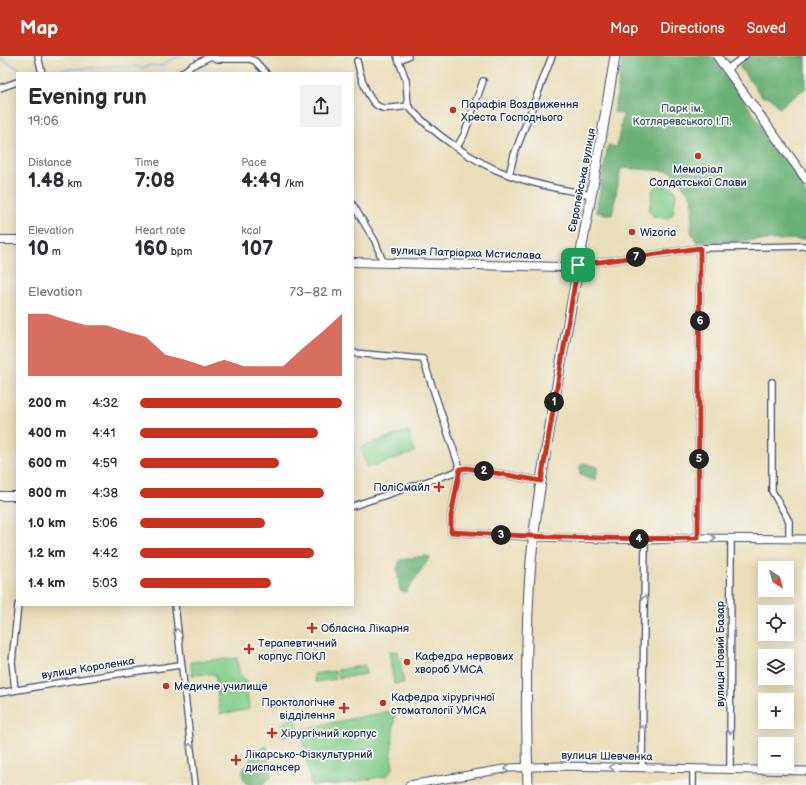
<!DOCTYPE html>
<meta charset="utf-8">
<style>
body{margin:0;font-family:"Balsamiq Sans",sans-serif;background:#f2f2f3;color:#2b2b33;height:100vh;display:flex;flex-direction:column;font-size:15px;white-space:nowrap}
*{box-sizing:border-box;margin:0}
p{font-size:13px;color:#7c7c81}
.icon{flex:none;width:22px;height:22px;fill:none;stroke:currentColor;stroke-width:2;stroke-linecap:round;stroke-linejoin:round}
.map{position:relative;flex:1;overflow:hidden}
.panel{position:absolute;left:16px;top:16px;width:338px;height:534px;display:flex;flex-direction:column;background:#fff;border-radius:0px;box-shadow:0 2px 10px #0003}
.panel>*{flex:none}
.needle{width:26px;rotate:144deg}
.tools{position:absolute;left:758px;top:505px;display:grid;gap:8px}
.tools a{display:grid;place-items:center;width:36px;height:36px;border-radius:0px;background:#fff;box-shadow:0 2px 10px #0003;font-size:20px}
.pin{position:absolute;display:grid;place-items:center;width:34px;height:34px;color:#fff;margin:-17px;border-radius:8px;box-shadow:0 2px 6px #0006}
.km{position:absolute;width:20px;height:20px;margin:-10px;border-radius:50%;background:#222;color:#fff;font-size:11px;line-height:20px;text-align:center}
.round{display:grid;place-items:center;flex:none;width:42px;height:42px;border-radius:0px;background:#f2f2f3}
.head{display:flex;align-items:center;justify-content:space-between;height:68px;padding:0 12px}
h1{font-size:22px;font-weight:800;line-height:30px}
.figures{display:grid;grid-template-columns:repeat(3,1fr);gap:6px;height:68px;padding:4px 12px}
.figures div{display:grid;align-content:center}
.figures b{font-size:20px;font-weight:800}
.figures small{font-size:11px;font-weight:400}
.figures p{font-size:11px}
.chart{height:112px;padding:8px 12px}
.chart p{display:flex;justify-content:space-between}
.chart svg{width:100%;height:72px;margin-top:4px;fill:#c8321e;opacity:.7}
ul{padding:0 12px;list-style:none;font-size:13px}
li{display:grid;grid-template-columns:64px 48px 1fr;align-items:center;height:30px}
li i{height:10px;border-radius:5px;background:#c8321e}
header{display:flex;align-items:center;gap:24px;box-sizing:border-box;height:56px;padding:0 20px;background:#c8321e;color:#fff}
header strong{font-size:19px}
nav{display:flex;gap:22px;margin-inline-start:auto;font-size:14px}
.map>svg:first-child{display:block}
</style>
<header>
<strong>Map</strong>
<nav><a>Map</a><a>Directions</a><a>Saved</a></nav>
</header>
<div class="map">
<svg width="806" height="729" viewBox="0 0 806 729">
<rect width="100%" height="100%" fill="#f6f6f2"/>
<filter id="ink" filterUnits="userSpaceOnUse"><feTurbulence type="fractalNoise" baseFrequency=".025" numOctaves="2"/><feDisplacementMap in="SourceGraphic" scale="8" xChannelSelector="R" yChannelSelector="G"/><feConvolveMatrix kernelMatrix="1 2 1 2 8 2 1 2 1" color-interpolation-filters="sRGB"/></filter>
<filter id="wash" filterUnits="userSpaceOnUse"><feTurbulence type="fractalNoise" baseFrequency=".012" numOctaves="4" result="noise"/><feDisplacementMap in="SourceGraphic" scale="16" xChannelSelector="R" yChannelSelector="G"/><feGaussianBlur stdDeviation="0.9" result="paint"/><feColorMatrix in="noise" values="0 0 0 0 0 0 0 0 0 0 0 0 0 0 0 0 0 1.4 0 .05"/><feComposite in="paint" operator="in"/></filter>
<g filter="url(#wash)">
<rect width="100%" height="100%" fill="#eadeba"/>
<path fill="#83cd89" stroke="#4f7e74" d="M660 129 672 131 676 136 673 158 667 163 653 160 649 154 653 133Z
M408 375 415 396 367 412 360 391Z
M398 595 404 627 394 628 389 596Z
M237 602 239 617 246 626 249 652 247 654 220 658 215 618 192 619 191 606Z
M365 609 366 618 339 622 338 614Z
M335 615 336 623 315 626 314 618Z
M395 654 391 700 393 712 387 720 334 729H311L301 673Z
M294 662 297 665 299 674 282 682C279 669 282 665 294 662Z"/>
<path fill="#6ab075" stroke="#42706a" d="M623 0H712L805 130 803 134 806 138V183L697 186 691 176 693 143 671 115 621 112 612 159 596 156 608 89 617 91 623 58 614 56Z
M752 0H806V32L779 52 770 41H762L739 10Z
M584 407 598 411 596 424H591L580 419V410Z
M425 500 430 501 406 536 400 535 397 513 400 504Z
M267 690 272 720 262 729H248L243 722V714L248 708 255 694Z"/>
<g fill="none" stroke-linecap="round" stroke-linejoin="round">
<path stroke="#74b7ea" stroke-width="1.5" d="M0 2 24 16 35 15
M44 15 100 11 102 12C112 8 132 9 144 12L149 9 162 10 171 3 183 0"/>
</g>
</g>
<g filter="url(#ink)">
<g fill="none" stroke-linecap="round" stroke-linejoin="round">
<g stroke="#3a496c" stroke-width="8">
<path id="minor" d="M38 0 42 17
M211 0 217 3H250L255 5 266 17
M397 0 406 24 408 50C432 77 475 107 509 119 536 129 564 134 592 139
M399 4 408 0
M357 5C360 18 368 50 383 52 391 53 401 51 408 50
M727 13 745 0
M182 17 191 10 211 0
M0 32 17 26
M457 91 464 79 483 25
M509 119 514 99 552 0
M353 149 375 185 383 206
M578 209 700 192 806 190
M353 297 423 303 460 413 451 460V476L534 481
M772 326V435L789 465V483
M353 450 467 412 541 425
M698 482 700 192
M175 549 195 729
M15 634 12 606 18 549
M0 637 75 624 180 609
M642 711 645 484
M693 712V729
M730 713 731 482"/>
</g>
<g stroke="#3a496c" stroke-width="9">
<path id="tertiary" d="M534 481 645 484 698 482 806 483
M409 729 510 712 560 710 806 715"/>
</g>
<g stroke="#3a496c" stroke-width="10">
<path id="secondary" d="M717 0 806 123
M0 184H17
M353 206 562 211 578 209
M0 440H17"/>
</g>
<g stroke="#3a496c" stroke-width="11">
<path id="primary" d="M528 729C526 659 525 588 530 518 535 451 548 384 559 317 578 211 598 106 615 0"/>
</g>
<use href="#minor" stroke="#fff" stroke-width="5.5"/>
<use href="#tertiary" stroke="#fff" stroke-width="7"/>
<use href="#secondary" stroke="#fff" stroke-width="8"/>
<use href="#primary" stroke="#fff" stroke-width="9"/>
</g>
<defs><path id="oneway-chevron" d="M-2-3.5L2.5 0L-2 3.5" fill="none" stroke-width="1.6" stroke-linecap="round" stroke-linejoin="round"/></defs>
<g stroke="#8d97ae">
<use href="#oneway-chevron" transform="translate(713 482)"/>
<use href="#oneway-chevron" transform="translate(645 542) rotate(-89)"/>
<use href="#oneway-chevron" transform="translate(177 575) rotate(-95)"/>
<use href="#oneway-chevron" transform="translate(642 672) rotate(-89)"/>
<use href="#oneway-chevron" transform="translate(730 675) rotate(90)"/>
<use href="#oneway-chevron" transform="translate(190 690) rotate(-96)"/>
<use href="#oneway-chevron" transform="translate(612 711) rotate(-179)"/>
<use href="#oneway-chevron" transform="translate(507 713) rotate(172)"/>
</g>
</g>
<g fill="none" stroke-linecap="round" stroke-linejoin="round" filter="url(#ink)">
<g stroke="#fff" stroke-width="8">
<path id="route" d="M700 192 698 482C615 484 533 481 451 476V460L460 413 467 412 541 425 578 209Z"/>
</g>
<use href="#route" stroke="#c8321e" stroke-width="5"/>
</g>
<g fill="#c8321e" stroke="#f6f6f2" stroke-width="1.5">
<circle cx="453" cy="54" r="4"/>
<circle cx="698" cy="100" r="4"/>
<circle cx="632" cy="176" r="4"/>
<path d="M437 425h4v4h4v4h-4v4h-4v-4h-4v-4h4z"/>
<path d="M310 566h4v4h4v4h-4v4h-4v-4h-4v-4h4z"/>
<path d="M247 587h4v4h4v4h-4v4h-4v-4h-4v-4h4z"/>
<circle cx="407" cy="606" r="4"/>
<circle cx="166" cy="630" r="4"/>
<circle cx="383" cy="647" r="4"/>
<path d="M342 646h4v4h4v4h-4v4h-4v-4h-4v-4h4z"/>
<path d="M270 671h4v4h4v4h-4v4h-4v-4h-4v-4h4z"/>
<path d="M234 698h4v4h4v4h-4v4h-4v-4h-4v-4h4z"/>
</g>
<g text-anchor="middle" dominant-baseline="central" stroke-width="3.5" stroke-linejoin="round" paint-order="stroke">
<g font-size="11" fill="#1b2f5e" stroke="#f6f6f2" text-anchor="start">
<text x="461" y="48">Парафія Воздвиження<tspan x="461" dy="13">Хреста Господнього</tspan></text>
<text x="698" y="113" text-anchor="middle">Меморіал<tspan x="698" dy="13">Солдатської Слави</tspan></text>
<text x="640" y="176">Wizoria</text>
<text x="430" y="431" text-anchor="end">ПоліСмайл</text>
<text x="321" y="572">Обласна Лікарня</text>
<text x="258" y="587">Терапевтичний<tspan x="258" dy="13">корпус ПОКЛ</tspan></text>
<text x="415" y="600">Кафедра нервових<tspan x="415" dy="13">хвороб УМСА</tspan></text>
<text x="174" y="630">Медичне училище</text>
<text x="391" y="641">Кафедра хірургічної<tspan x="391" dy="13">стоматології УМСА</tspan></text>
<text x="335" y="646" text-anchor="end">Проктологічне<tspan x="335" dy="13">відділення</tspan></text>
<text x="281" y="677">Хірургічний корпус</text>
<text x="245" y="698">Лікарсько-Фізкультурний<tspan x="245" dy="13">диспансер</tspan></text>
</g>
<g font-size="11" fill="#355669" stroke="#f6f6f2">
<text x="682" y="52">Парк ім.<tspan x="682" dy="13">Котляревського І.П.</tspan></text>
</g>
<g font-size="11" fill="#1b2f5e" stroke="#f6f6f2">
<text transform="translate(582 124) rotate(-79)">Європейська вулиця</text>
<text transform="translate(466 197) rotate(2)">вулиця Патріарха Мстислава</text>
<text transform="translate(720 598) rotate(-90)">вулиця Новий Базар</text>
<text transform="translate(88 612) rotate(-9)">вулиця Короленка</text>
<text transform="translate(607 700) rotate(1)">вулиця Шевченка</text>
</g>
</g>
</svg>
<div class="tools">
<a><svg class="needle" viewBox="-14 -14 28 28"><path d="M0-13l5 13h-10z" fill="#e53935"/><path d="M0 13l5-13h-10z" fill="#7c7c81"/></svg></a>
<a><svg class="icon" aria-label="locate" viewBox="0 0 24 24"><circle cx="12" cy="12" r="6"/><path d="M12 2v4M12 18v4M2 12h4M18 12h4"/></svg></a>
<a><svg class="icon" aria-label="layers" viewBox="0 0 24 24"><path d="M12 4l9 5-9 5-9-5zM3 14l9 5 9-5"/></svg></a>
<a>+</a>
<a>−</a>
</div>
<div class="pin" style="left:578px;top:209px;background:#1e9e55"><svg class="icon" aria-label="arrive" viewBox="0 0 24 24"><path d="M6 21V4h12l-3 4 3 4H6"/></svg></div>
<b class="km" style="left:554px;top:346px">1</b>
<b class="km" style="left:484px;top:415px">2</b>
<b class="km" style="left:501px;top:479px">3</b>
<b class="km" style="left:639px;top:483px">4</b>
<b class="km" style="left:699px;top:403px">5</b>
<b class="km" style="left:700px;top:265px">6</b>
<b class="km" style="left:636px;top:201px">7</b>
<section class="panel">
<div class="head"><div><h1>Evening run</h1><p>19:06</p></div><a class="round"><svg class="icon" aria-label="share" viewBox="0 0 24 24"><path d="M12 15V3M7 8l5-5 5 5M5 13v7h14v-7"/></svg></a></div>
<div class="figures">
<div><p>Distance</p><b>1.48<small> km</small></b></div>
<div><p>Time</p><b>7:08</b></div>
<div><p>Pace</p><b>4:49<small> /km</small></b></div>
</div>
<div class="figures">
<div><p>Elevation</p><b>10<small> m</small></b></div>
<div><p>Heart rate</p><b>160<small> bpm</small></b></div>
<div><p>kcal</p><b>107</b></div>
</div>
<div class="chart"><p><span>Elevation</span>73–82 m</p>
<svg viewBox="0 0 160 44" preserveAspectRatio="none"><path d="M0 44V6L10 6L20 10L30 13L40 13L50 17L60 20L70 31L80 34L90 38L100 34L110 38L120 38L130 38L140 27L150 17L160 6V44z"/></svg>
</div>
<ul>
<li><b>200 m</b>4:32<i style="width:100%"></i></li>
<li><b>400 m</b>4:41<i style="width:88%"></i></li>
<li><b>600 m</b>4:59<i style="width:69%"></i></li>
<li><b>800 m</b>4:38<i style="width:91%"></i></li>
<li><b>1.0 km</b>5:06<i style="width:62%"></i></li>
<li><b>1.2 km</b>4:42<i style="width:86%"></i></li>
<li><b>1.4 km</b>5:03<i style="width:65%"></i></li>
</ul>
</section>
</div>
